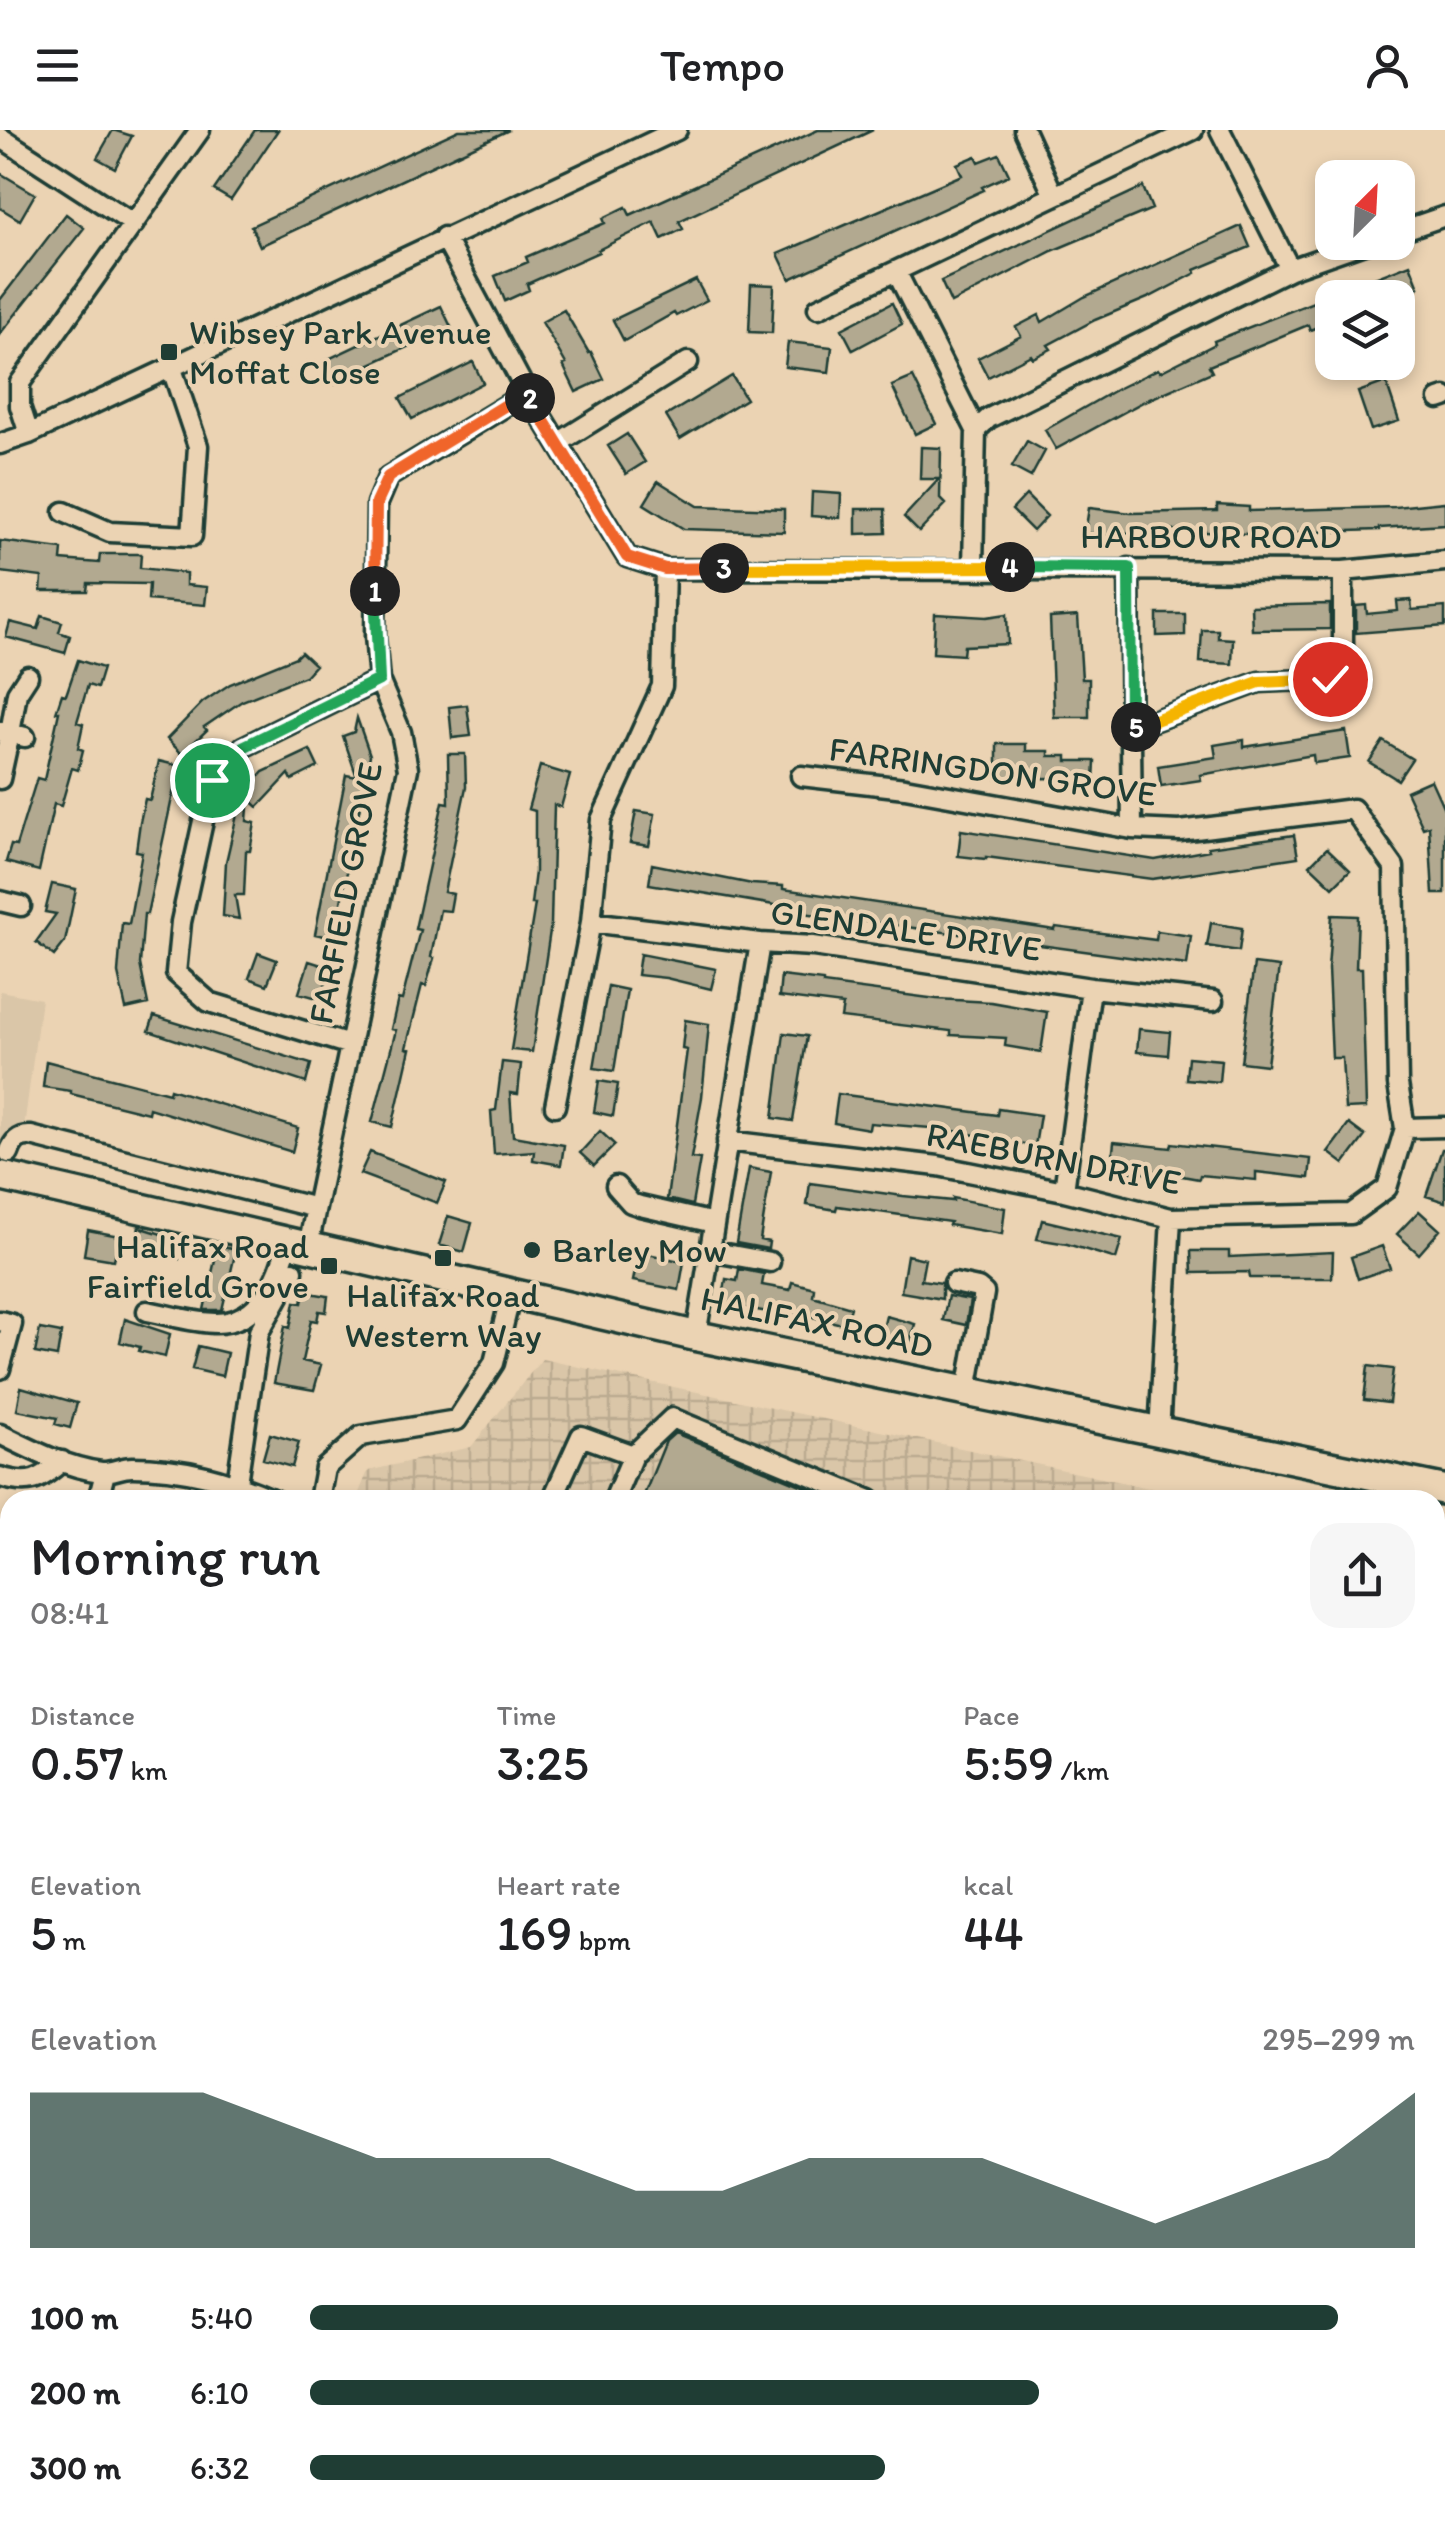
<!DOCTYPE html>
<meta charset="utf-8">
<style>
body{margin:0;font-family:Itim,sans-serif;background:#f6f6f6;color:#202124;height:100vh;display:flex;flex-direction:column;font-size:38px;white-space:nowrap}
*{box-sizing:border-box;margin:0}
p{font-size:32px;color:#757577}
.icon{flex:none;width:55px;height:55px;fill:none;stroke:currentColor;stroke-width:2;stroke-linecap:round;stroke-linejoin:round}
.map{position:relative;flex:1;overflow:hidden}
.sheet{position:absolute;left:0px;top:1360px;width:1445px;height:1038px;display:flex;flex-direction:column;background:#fff;border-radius:30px 30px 0 0;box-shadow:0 5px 15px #0003}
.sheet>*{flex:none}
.needle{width:65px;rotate:24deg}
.buttons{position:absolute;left:1315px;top:30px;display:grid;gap:20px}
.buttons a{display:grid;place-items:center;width:100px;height:100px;border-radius:20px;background:#fff;box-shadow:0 5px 15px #0003;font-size:50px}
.pin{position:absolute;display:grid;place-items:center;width:85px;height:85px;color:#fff;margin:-42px;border:5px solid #fff;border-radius:50%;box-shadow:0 2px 10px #0007}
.km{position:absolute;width:50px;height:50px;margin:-25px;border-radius:50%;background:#222;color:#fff;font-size:28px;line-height:50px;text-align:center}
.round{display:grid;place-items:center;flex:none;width:105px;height:105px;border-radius:30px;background:#f6f6f6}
.head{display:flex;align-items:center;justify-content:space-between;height:170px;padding:0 30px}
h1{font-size:55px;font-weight:600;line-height:75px}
.metrics{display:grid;grid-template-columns:repeat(3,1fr);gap:15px;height:170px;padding:10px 30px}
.metrics div{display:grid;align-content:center}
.metrics b{font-size:50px;font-weight:600}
.metrics small{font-size:28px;font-weight:400}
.metrics p{font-size:28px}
.chart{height:280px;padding:20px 30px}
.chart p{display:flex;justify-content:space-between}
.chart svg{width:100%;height:180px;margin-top:10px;fill:#1f3d34;opacity:.7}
ul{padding:0 30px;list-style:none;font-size:32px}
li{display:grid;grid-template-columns:160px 120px 1fr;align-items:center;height:75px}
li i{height:25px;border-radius:12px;background:#1f3d34}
header{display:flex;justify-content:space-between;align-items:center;height:130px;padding:0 30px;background:#fff;font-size:45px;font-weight:600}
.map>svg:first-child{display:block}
</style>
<header><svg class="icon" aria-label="menu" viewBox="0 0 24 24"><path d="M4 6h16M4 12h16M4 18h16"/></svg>Tempo<svg class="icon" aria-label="person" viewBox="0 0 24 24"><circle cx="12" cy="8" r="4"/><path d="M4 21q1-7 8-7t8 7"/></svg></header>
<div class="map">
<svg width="1445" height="2397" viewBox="0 0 1445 2397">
<defs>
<pattern id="industrial-grid" width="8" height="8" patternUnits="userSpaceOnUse" patternTransform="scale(2.5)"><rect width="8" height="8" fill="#dac6a8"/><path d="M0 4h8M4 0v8" fill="none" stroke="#bbab91"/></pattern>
<pattern id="cemetery-stones" width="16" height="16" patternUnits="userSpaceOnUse" patternTransform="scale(2.5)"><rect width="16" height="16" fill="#caba9e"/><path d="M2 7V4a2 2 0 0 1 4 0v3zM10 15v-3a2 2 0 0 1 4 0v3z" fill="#a39882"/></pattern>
</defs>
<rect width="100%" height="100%" fill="#ebd3b3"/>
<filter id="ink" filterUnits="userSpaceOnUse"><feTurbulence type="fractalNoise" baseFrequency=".01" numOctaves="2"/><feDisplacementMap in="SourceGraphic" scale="20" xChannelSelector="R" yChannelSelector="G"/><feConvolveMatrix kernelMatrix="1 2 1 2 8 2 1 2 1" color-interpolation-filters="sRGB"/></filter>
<g filter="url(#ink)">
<path fill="#dac6a8" d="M0 861 41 869 20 1028 0 1024Z"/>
<path fill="url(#industrial-grid)" d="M542 1229 1205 1370H356L368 1341 471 1317Z
M1435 1419 1445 1421V1890L1435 1902Z"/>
<path fill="url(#cemetery-stones)" stroke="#747c69" stroke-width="2.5" d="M1445 2042V2323L1435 2273V2059Z"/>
<path fill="#b2a990" stroke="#1f3d34" stroke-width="2.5" d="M113 0 132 6 115 38 97 28Z
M255 0H278L231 70 214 60Z
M459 0H509L260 116 251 96Z
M818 0H873L679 91 683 99 662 109 654 92 598 120 599 122 527 154 529 160 505 171 495 146 528 132 526 127 605 93 603 88 626 77 630 85Z
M999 24 1009 45 982 57 984 60 790 149 778 124 962 45 957 34 976 26 979 32Z
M0 43 35 64 20 90 0 78Z
M1143 57 1152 79 1052 121 951 173 941 151Z
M66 84 84 98 0 204V170Z
M1241 96 1250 117 1195 140 1196 143 1150 167 1095 190 1048 215 1051 219 1033 228 1031 225 988 247 978 228 1021 206 1016 197 1039 185 1042 192 1084 167Z
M1410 134 1419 157 1393 168H1332V191L1310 200 1308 195 1209 236 1212 242 1143 272 1056 319 1045 300 1117 259 1158 239 1160 242 1215 214 1214 211Z
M696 150 707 170 676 186 674 183 624 211 613 190Z
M751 154 774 155 772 203 749 202Z
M892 173 902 194 853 220 842 199Z
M441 176 451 197 366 236 367 239 335 254 324 231Z
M564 180 589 223 591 222 604 249 576 262 563 235 566 234 542 192Z
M788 212 832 217 829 242 785 237Z
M473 232 483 253 412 289 400 268Z
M732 246 746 269 680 309 666 286Z
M913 247 936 294 915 304 892 256Z
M1386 252 1399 291 1371 300 1358 262Z
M627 304 645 332 626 344 608 316Z
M1027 311 1045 321 1031 347 1012 337Z
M921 317 941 318 940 368 946 374 919 402 904 387 939 349H920Z
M658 351 698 376 784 379V402L684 399 644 374Z
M812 362 841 364 840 388 811 386Z
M1026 365 1047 386 1033 401 1012 380Z
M1445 372V394L1379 398V400L1248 404 1163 400V402L1114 403 1113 407 1085 403 1089 378 1131 383 1217 381V375L1249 377V381L1395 377Z
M856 379H885L886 403 856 404Z
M0 411 62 419 61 430 99 433 100 424H141L140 438 186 443V455L207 457 205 475 148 470 149 454 88 453 87 461H41L42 447 0 442Z
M1411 470 1412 480 1445 477V496L1356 503V476L1366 475 1367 484 1398 481 1397 471Z
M1330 474V499L1252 500 1251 476Z
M935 484 987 487 1007 484 1008 514 964 516 963 525 933 523Z
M1157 484H1185V505L1157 506Z
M42 486 62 492 59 502 70 506 65 523 6 507 10 492 38 499Z
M1078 486 1082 549H1089V587H1054L1050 488Z
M1202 500H1218V508L1233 509 1232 534 1200 532Z
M301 522 315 535 305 546 242 571 204 597 207 600 182 624 167 609 203 572 230 554 296 527Z
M78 530 103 538 97 558 88 555 77 592 83 594 78 618 83 620 78 640 72 638 61 676 54 674 39 741 6 732 11 715 16 716 37 648 44 650 59 582H56L62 564 66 565Z
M467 575 471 606 452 608 449 577Z
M357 588 370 625 334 808 315 804 346 645 357 647 343 606 354 602Z
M1346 601 1350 628 1314 633 1313 625 1200 645 1201 650 1161 656 1158 636 1216 627 1214 615 1244 610V617Z
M1383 611 1412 629 1398 650 1369 632Z
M997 614H1026V621H1049V626H1067V631H1095L1094 651H1069V658H1052V648L997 649Z
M310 620 318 637 292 650 289 644 258 677 244 664 263 642Z
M448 624H465L466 657 444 762 453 764 450 781 440 780 431 827 434 828 426 856 422 855 406 918 410 919 392 997 372 992 396 900 391 899 398 869 402 870 420 800 415 799 443 672 449 673Z
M159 631 179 636 147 784H144L140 834 148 874 126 879 118 843 122 793 129 794 142 722 136 721 140 692 145 669 150 670Z
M540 636 570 645 561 677 554 675 551 794 532 922 511 920 535 774H531L535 742V681L528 679Z
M1431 650 1445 681V764H1433L1429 696 1423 698 1406 661Z
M239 676 248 677 247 691 255 693 250 721H246L244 765H235L239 789 223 786 226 732Z
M636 681 655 684 649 716 630 713Z
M961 700 1155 730 1209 720 1208 717 1294 705 1298 727 1152 749 986 727V729L958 726Z
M1327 718 1350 740 1333 757 1310 735Z
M652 734 752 754 783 756V759L1055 800 1056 797 1156 810 1157 801 1191 806 1187 835 803 783 804 780 649 754Z
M52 754 76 759 65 812 54 826 36 812 56 784 45 782Z
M1332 785 1358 786 1356 838H1362L1366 978 1345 979 1342 928H1332L1328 839Z
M1211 793 1242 798 1239 821 1207 816Z
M258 823 277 830 267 855 249 848Z
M640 824 716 839 711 859 666 848 637 845Z
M309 831 331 838 321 869 299 863Z
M1254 834 1279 837 1267 935 1241 932Z
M781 846 823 851V854L937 869 991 872 1047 882 1041 922 1005 916 1006 908 951 905V901L841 888 843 875 779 867Z
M608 856 627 860 614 941 594 938Z
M154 886 311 934 306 953 149 901Z
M685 890 709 894 702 967 691 1028 700 1029 692 1075 667 1069 687 920 682 919Z
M1139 899 1170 902 1168 925 1137 922Z
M784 903 807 906 793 991 773 988Z
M1188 927 1221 930 1219 952 1186 949Z
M46 931 169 963 170 959 298 998 292 1022 149 978 148 983 71 964V961L43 957Z
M502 932 521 934 518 964 510 963 513 1006 564 1015 561 1035 533 1030 534 1021 494 1024 491 981 496 980Z
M599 951 618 954 613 986 594 982Z
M838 964 997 985 998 979 1040 985 1035 1016 943 999 870 993 869 999 834 993Z
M1349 994 1365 1006 1344 1034 1328 1022Z
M600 1001 615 1015 594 1036 580 1023Z
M1114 1012 1171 1018 1172 1013 1311 1029 1309 1048 1256 1042V1050L1200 1045 1199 1049 1154 1041 1153 1044 1111 1040Z
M1442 1019H1445V1072L1426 1066Z
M370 1022 446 1052 437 1073 360 1044Z
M749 1038 771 1042 760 1110 769 1112 768 1119 736 1113Z
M810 1053 903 1066 953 1071V1068L1005 1078 1002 1104 949 1095 950 1092 837 1076 836 1080 807 1075Z
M1419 1081 1440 1100 1419 1124 1397 1104Z
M448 1086 472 1093 464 1122 439 1115Z
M1042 1090 1122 1109 1116 1129 1067 1114 1037 1109Z
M139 1097 184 1111 179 1129 134 1116Z
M88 1100 119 1106 114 1130 84 1125Z
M218 1116 236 1120 222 1180H204Z
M1382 1116 1390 1138 1358 1149 1351 1127Z
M1191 1121H1229V1127L1333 1122 1332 1148H1250L1249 1142 1192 1143Z
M639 1122 684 1132 679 1160 633 1151Z
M907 1125 925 1129 921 1150 942 1153V1169L901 1162Z
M739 1139 764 1144 762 1155 790 1160 792 1152 814 1158 813 1166 851 1177 846 1195 775 1178 774 1183 722 1174 726 1149 737 1151Z
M304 1162 328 1166 326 1182 319 1181 317 1191 311 1190 302 1231 321 1235 314 1260 274 1253 285 1196 290 1198 295 1172 302 1173Z
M948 1166 970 1170 966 1195 943 1190Z
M886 1186 915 1194 909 1215 881 1207Z
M125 1189 170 1204 165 1227 139 1221 140 1217 120 1212Z
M40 1199 61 1203 57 1227 35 1223Z
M198 1216 227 1223 222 1246 192 1239Z
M1368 1236 1393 1239 1389 1273 1364 1270Z
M21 1257 77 1273 70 1298 55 1294 57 1288 17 1280Z
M675 1303 837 1370H642L666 1311Z
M270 1304 299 1312 292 1337 263 1329Z"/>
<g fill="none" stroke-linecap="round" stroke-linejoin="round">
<g stroke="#1f3d34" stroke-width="25">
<path id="minor" d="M1024 0 1054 66
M1220 0 1290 139
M0 7 134 94
M1398 102 1445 86
M444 107 527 263 627 427 665 439 1343 441 1445 431
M896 141 976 300 973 437
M818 178 1193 0
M1439 269 1445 267
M976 300 989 288 1290 139 1367 112
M29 304 20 276V253L200 0
M558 313 688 232
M0 314 29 304 677 0
M64 382 110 402 192 406 198 316 171 236
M1129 438 1132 699
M1131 599 1259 552 1329 549 1343 532V441
M0 601 10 603 0 649
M25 607 10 603 17 563 28 546
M0 771 21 776
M591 792 760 813 813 816 1091 858 1213 871
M350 915 209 872 176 843 181 792 212 650 243 617 379 550
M555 976 591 792 601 690 662 556 665 439
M1405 998 1445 997
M727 1011 938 1036 1064 1061 1171 1088 1351 1084 1387 1058 1405 998 1398 954 1394 737 1353 679 1180 701 1132 699 905 658 801 646
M9 1023C13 1012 18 1005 31 1006L316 1078
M616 1056 631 1073 640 1076 714 1093
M1064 1061 1091 858
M308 1116 408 639 401 602 379 550 375 506 377 373 388 347 527 263
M709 1121 770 1132
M954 1153 978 1158 984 1163 967 1261
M147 1181C169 1185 194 1193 216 1193 260 1193 279 1147 288 1112
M0 1191 12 1194 0 1239
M696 1206 760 813
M1159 1303 1171 1088
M0 1304C32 1320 65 1337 101 1342 111 1343 121 1337 132 1337 183 1337 227 1349 274 1370
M633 1325 672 1288 870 1370
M0 1347C29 1356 40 1351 62 1331
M237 1353 259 1202 293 1141
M98 1370 105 1343
M319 1370 325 1338 361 1306 457 1290 494 1233 511 1164
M552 1370 581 1306 633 1325 614 1370
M0 1511 10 1513
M1435 1609 1445 1613
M0 1690 10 1671
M0 1758 10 1763
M1435 1839 1445 1834
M1435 1953 1445 1940
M0 2131 10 2132
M10 2207V2282
M60 2388 70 2397
M336 2388 351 2397
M883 2388 893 2397
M1428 2388 1430 2397
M811 2397 820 2388
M940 2397 948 2388"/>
</g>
<g stroke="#1f3d34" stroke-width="35">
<path id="highway" d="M0 1046 696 1206 1445 1360"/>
</g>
<path stroke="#1f3d34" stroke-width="4" stroke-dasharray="2.5 8" stroke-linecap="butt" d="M1445 2120V2132
M1435 2290 1445 2288
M1171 2397 1180 2388"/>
<use href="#minor" stroke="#ebd3b3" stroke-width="18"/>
<use href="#highway" stroke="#ebd3b3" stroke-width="28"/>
</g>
</g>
<g fill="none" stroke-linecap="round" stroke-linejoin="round" filter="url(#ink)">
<g stroke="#fff" stroke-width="20">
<path id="split-1" d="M212 650 243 617 379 550 375 461"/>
</g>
<g stroke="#fff" stroke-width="20">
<path id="split-2" d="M375 461 376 373 388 347 527 262 530 268"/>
</g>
<g stroke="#fff" stroke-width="20">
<path id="split-3" d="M530 268 627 427 665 439 724 438"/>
</g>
<g stroke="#fff" stroke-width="20">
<path id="split-4" d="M724 438 1010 437"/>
</g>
<g stroke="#fff" stroke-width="20">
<path id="split-5" d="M1010 437 1129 438 1130 599 1136 597"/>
</g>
<g stroke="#fff" stroke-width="20">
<path id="split-6" d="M1136 597 1259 552 1330 549"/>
</g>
<use href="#split-1" stroke="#22a559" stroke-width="12"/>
<use href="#split-2" stroke="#f0652b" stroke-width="12"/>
<use href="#split-3" stroke="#f0652b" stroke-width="12"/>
<use href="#split-4" stroke="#f5b400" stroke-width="12"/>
<use href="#split-5" stroke="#22a559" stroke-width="12"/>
<use href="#split-6" stroke="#f5b400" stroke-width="12"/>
</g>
<g fill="#1f3d34" stroke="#ebd3b3" stroke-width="4">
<rect x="159" y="212" width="20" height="20" rx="5"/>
<circle cx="532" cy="1120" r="10"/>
<rect x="433" y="1118" width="20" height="20" rx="5"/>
<rect x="319" y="1126" width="20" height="20" rx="5"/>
</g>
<g text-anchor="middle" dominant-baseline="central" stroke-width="8" stroke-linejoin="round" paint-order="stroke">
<g font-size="35" fill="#1f3d34" stroke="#ebd3b3" text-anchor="start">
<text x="189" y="202">Wibsey Park Avenue<tspan x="189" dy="40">Moffat Close</tspan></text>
<text x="309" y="1116" text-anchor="end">Halifax Road<tspan x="309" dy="40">Fairfield Grove</tspan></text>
<text x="552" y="1120">Barley Mow</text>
<text x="443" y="1165" text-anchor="middle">Halifax Road<tspan x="443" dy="40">Western Way</tspan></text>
</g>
<g font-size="35" fill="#1f3d34" stroke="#ebd3b3">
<text x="1211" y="406">HARBOUR ROAD</text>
<text transform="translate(993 641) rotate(8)">FARRINGDON GROVE</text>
<text transform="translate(345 763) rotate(-79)">FARFIELD GROVE</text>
<text transform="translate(906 800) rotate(8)">GLENDALE DRIVE</text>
<text transform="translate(1054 1028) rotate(11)">RAEBURN DRIVE</text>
<text transform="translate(817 1192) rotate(12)">HALIFAX ROAD</text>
</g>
</g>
</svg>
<div class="buttons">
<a><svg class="needle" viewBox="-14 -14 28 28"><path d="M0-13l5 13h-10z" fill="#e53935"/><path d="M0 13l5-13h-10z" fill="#757577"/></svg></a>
<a><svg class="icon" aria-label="layers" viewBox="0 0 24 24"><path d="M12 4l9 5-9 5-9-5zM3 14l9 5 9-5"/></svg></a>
</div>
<div class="pin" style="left:212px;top:650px;background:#1e9e55"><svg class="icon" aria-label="arrive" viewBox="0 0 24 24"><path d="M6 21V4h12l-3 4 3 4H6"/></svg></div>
<div class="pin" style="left:1330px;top:549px;background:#d93025"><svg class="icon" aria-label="check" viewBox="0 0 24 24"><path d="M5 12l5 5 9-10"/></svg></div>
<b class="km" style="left:375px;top:461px">1</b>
<b class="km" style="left:530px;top:268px">2</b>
<b class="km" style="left:724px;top:438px">3</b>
<b class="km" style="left:1010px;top:437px">4</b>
<b class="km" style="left:1136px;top:597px">5</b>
<section class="sheet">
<div class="head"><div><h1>Morning run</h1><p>08:41</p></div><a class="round"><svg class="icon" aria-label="share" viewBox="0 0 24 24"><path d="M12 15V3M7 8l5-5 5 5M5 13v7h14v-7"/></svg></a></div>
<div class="metrics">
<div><p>Distance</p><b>0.57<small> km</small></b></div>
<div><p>Time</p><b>3:25</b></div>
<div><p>Pace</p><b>5:59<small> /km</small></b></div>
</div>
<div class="metrics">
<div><p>Elevation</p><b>5<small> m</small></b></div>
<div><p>Heart rate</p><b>169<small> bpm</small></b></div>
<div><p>kcal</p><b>44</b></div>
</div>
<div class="chart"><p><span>Elevation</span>295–299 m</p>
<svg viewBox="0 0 160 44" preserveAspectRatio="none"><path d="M0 44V6L10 6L20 6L30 14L40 22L50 22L60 22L70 30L80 30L90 22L100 22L110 22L120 30L130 38L140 30L150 22L160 6V44z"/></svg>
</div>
<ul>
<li><b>100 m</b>5:40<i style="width:93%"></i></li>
<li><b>200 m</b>6:10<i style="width:66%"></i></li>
<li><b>300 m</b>6:32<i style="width:52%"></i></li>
</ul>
</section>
</div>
